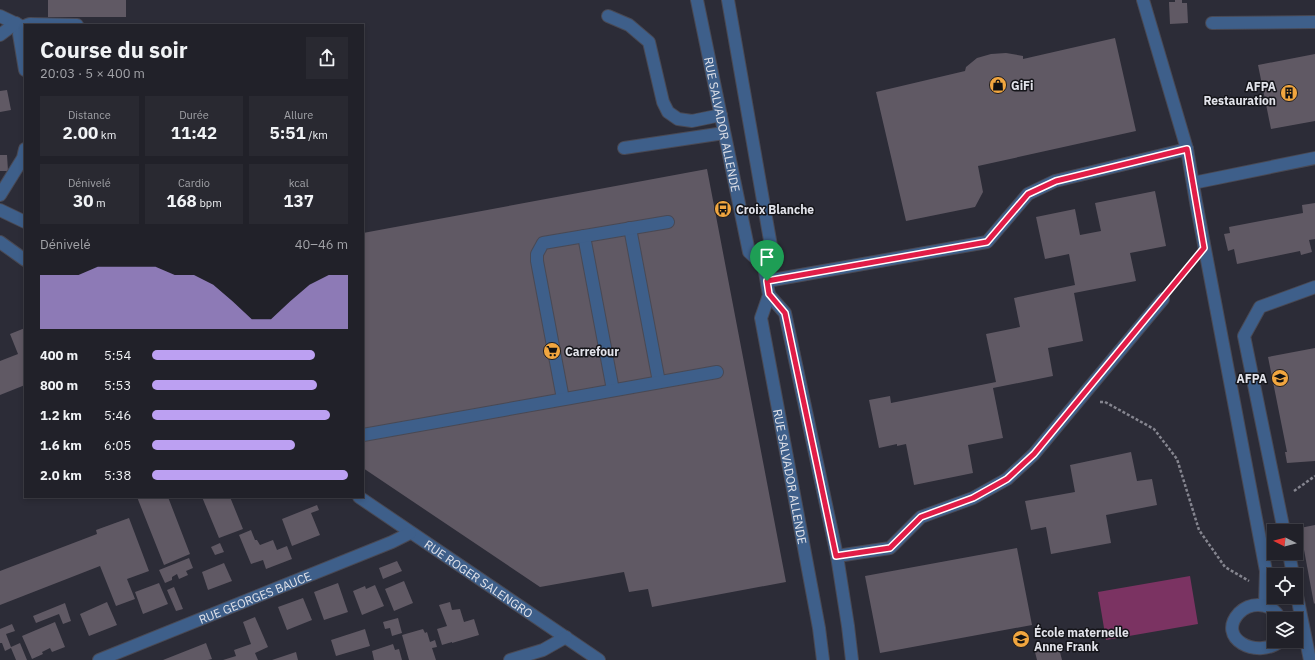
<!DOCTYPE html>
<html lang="fr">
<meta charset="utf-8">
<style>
body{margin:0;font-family:"IBM Plex Sans",sans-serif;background:#292931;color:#f1f3f6;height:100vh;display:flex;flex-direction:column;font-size:15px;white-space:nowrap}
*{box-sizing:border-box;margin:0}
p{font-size:13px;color:#a2a3a8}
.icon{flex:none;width:22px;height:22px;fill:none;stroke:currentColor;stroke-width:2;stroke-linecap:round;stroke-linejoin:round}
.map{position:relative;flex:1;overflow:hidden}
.side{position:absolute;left:24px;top:24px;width:340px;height:474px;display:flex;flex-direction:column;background:#212129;border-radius:0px;box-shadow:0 2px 6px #0003,0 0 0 1px #3e3e46}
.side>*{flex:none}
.needle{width:26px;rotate:276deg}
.fabs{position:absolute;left:1267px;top:524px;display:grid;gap:8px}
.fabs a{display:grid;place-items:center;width:36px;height:36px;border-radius:0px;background:#212129;box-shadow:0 2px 6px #0003,0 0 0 1px #3e3e46;font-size:20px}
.pin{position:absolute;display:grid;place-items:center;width:34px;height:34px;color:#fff;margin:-41px -17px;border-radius:50% 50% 50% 0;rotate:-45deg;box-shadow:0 0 4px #0007}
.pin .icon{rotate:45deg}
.round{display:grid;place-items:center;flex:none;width:42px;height:42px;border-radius:0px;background:#292931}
.summary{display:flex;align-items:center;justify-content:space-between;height:68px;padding:0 16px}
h1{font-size:22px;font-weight:800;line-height:30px}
.figures{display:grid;grid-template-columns:repeat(3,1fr);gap:6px;height:68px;padding:4px 16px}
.figures div{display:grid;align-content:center;border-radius:0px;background:#292931;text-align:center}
.figures b{font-size:17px;font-weight:800}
.figures small{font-size:11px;font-weight:400}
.figures p{font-size:11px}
.chart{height:112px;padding:8px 16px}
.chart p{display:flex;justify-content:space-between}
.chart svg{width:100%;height:72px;margin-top:4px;fill:#bca0f2;opacity:.7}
ul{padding:0 16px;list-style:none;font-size:13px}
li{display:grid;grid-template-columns:64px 48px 1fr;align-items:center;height:30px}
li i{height:10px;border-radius:5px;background:#bca0f2}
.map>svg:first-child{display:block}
</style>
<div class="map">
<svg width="1315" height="660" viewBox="0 0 1315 660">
<rect width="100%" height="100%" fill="#2c2c37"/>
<path fill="#7b3362" d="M1190 576 1198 624 1106 640 1098 592Z"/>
<path fill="#605964" d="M48 0H126V17H48Z
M1175 0H1182V3H1187L1188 23 1170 24 1169 2H1175Z
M1115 38 1136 131 978 166 983 192 975 207 906 221 876 92 965 71 966 67 977 58 991 54 1006 53 1023 56V59Z
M1315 54V121L1271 129 1258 65Z
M7 90 11 110 0 112V91Z
M0 155H7L8 171H0Z
M707 169 786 582 652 607 648 589 629 592 624 572 540 587 363 468V233Z
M1155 191 1166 246 1130 253 1136 281 1074 293 1083 341 1048 348 1053 376 993 388 1003 438 968 445 973 473 914 485 906 444 897 446V444L879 448 869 400 890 396 891 403 996 382 986 334 1020 327 1014 298 1075 285 1069 254 1045 259 1036 217 1075 209 1080 235 1101 231 1095 203Z
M1315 203V239L1309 240 1312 252 1301 255 1300 251 1237 264 1234 249 1228 251 1224 234 1230 233 1229 227 1303 213 1302 205Z
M25 328V385L0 395V361L18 354 10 334Z
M1315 348V461L1287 463 1285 452H1287L1268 357Z
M1131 452 1137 481 1152 479 1157 505 1106 515 1111 543 1051 554 1046 527 1031 530 1025 501 1075 492 1070 465Z
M137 497H168L190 554 164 565Z
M202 497H230L243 529 219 538Z
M317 505 319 510 311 513 320 535 292 546 282 519Z
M129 518 149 571 127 579 135 599 116 606 100 566 0 605V571L97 534 96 530Z
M1315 525V603L1314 604 1300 528Z
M251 530 255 540H257L260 545 273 540 277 550 287 546 292 559 266 569 263 560 251 564 239 535Z
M220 543 224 552 215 555 211 547Z
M1017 548 1032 625 880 653 865 576Z
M189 558 193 568 186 571 188 575 179 579 177 574 172 577V580L165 583 159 570Z
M397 561 402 571 383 579 379 568Z
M224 563 232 581 208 590 202 572Z
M404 581 413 603 394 611 385 589Z
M159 583 168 604 143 614 135 592Z
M338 583 348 612 324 620 314 592Z
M375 585 384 606 362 615 353 591 365 586 366 589Z
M174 587 183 609 176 611 167 590Z
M303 598 312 620 287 630 278 607Z
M107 602 117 625 89 636 80 614Z
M450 602 452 610 460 609 464 622 474 619 479 635 452 643V642L442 645 437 629 447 626 439 605Z
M65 603 71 621 63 624 59 614 36 623 33 616Z
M255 617 268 647 255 653 258 660H223L236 656 234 650 251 644 243 622Z
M398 618 402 633 392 636 390 628 385 629 383 622Z
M55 622 65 647 52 652 50 648 42 652 43 654 32 659 22 636Z
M12 624 15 631 6 634 11 647 20 643 27 660H16L11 648 5 651 2 643H0V629Z
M365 629 370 646 336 656 331 640Z
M423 629 425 633 427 632 430 642 435 640 437 647 432 648 436 660H409L402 635Z
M206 643 212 659 208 660H163Z
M393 644 395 650 399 649 402 660H374L372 651Z
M1059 648 1062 660H1037L1035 652Z
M296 652 298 660H272Z"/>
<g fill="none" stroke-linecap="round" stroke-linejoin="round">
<g stroke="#494954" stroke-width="14">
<g id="minor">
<path id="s1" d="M697 0 749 252 764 266"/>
<path id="s2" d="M728 0 771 246 764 266 769 295 761 318 819 628 823 660"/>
<path d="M1143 0 1187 149 1196 202 1266 571 1265 605"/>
<path d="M0 16 23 27"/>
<path d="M608 16 629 25 649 42 663 102 668 112 678 119 692 121 721 115"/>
<path d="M1212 23 1315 22"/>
<path d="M27 25 30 24 77 25"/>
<path d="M25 26 23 27 19 34 25 70"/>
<path d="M0 35 16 23"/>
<path d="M624 148 724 133"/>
<path d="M1193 183 1315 158"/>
<path d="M0 195 23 158 25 149"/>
<path d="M0 210 25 222"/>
<path d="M630 228 659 382"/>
<path d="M584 236 613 390"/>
<path d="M0 242 25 260"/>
<path d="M767 281 987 242 1028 194 1055 181 1187 149"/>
<path d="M769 295 785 313 837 556 848 626 852 660"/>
<path d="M563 399 537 261V254L543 243 668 222"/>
<path d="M363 435 717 372"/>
<path id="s3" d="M359 497 599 660"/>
<path d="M1284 531 1244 336 1260 307 1315 287"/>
<path d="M1289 553 1293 575"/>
<path d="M837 556 890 548 921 517 973 498 1007 479 1034 454 1163 299"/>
<path d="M1296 591 1310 660"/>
<path d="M1280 619C1276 610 1268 605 1258 605 1250 605 1244 608 1239 613 1216 638 1256 660 1281 641"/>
<path id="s4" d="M99 660 392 542 410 533"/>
<path d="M510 660 543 650 566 637"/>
</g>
</g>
<path stroke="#85858f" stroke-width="2.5" stroke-dasharray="3 2" stroke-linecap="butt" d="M1173 286 1190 265
M1100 402H1105L1154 429 1177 459 1199 530 1225 567 1249 581
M1294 491 1315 476"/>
<use href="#minor" stroke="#3e5f8a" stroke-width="12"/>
</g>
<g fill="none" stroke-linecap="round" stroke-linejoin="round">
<g stroke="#fff" stroke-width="8">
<path id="route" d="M1187 149 1204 248 1034 454 1007 479 973 498 921 517 890 548 836 556 785 313 769 294 767 281 987 242 1028 194 1056 181Z"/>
</g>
<use href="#route" stroke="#e11d48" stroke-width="5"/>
</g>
<defs>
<g id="shop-disc" transform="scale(0.9)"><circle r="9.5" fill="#f1a63f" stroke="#15151a"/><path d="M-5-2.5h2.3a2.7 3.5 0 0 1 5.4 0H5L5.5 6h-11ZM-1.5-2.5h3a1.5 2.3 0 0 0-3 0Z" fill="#111"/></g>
<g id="building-disc" transform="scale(0.9)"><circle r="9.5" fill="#f1a63f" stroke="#15151a"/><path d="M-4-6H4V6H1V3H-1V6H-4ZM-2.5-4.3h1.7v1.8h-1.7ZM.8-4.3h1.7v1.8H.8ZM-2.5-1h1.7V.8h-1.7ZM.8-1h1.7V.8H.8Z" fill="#111"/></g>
<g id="bus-disc" transform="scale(0.9)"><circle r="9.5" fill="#f1a63f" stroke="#15151a"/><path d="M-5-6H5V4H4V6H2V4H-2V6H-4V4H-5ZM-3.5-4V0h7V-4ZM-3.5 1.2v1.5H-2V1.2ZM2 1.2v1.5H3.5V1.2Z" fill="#111"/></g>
<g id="supermarket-disc" transform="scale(0.9)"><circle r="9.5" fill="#f1a63f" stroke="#15151a"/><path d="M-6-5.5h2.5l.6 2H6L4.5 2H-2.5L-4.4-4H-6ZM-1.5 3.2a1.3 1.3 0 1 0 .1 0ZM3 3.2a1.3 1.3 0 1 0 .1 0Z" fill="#111"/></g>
<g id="university-disc" transform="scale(0.9)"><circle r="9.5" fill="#f1a63f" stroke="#15151a"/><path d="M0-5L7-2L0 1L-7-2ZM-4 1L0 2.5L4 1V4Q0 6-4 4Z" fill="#111"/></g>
<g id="school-disc" transform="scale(0.9)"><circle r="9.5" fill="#f1a63f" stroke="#15151a"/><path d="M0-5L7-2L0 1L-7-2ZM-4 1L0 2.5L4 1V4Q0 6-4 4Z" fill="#111"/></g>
</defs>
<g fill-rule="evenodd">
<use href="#shop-disc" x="998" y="85"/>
<use href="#building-disc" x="1289" y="93"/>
<use href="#bus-disc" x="723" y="209"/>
<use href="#supermarket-disc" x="552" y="351"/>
<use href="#university-disc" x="1280" y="378"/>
<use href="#school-disc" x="1021" y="639"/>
</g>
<g text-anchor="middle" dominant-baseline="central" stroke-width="3" stroke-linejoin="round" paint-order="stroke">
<g font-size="12" font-weight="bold" fill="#e2e3ea" stroke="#15151a" text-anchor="start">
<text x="1011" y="85">GiFi</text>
<text x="1276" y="86" text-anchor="end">AFPA<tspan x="1276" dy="14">Restauration</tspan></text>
<text x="736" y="209">Croix Blanche</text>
<text x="565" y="351">Carrefour</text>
<text x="1267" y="378" text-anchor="end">AFPA</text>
<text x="1034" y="632">École maternelle<tspan x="1034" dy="14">Anne Frank</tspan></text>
</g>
<g font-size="12" fill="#e2e3ea" stroke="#15151a">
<text stroke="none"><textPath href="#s1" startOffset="127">RUE SALVADOR ALLENDE</textPath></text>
<text stroke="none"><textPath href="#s2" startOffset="486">RUE SALVADOR ALLENDE</textPath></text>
<text stroke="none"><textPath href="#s3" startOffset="145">RUE ROGER SALENGRO</textPath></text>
<text stroke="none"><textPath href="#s4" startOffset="168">RUE GEORGES BAUCE</textPath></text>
</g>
</g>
</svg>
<div class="fabs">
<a><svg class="needle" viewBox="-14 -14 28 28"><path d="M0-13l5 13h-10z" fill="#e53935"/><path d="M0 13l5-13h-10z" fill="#a2a3a8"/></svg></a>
<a><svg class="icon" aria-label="locate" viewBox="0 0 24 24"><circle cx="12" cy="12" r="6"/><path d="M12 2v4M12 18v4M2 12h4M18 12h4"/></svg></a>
<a><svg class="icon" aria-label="layers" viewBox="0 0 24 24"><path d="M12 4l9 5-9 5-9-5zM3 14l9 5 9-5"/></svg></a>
</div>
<div class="pin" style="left:767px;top:281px;background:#1e9e55"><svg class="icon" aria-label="arrive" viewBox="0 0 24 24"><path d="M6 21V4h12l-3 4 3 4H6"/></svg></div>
<section class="side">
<div class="summary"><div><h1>Course du soir</h1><p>20:03 · 5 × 400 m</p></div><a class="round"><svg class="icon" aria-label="share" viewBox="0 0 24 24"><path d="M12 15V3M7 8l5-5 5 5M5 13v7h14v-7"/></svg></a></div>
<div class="figures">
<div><p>Distance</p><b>2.00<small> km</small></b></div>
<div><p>Durée</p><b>11:42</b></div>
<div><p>Allure</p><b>5:51<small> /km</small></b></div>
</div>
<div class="figures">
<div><p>Dénivelé</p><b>30<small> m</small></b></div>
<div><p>Cardio</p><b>168<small> bpm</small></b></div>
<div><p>kcal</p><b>137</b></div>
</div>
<div class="chart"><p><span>Dénivelé</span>40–46 m</p>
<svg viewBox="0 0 160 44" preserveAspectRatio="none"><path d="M0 44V11L10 11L20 11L30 6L40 6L50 6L60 6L70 11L80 11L90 17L100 27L110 38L120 38L130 27L140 17L150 11L160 11V44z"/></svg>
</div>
<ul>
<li><b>400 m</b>5:54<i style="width:83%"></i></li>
<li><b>800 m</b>5:53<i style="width:84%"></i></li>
<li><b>1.2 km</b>5:46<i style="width:91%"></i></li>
<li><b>1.6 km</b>6:05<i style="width:73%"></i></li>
<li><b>2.0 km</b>5:38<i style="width:100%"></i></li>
</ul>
</section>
</div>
